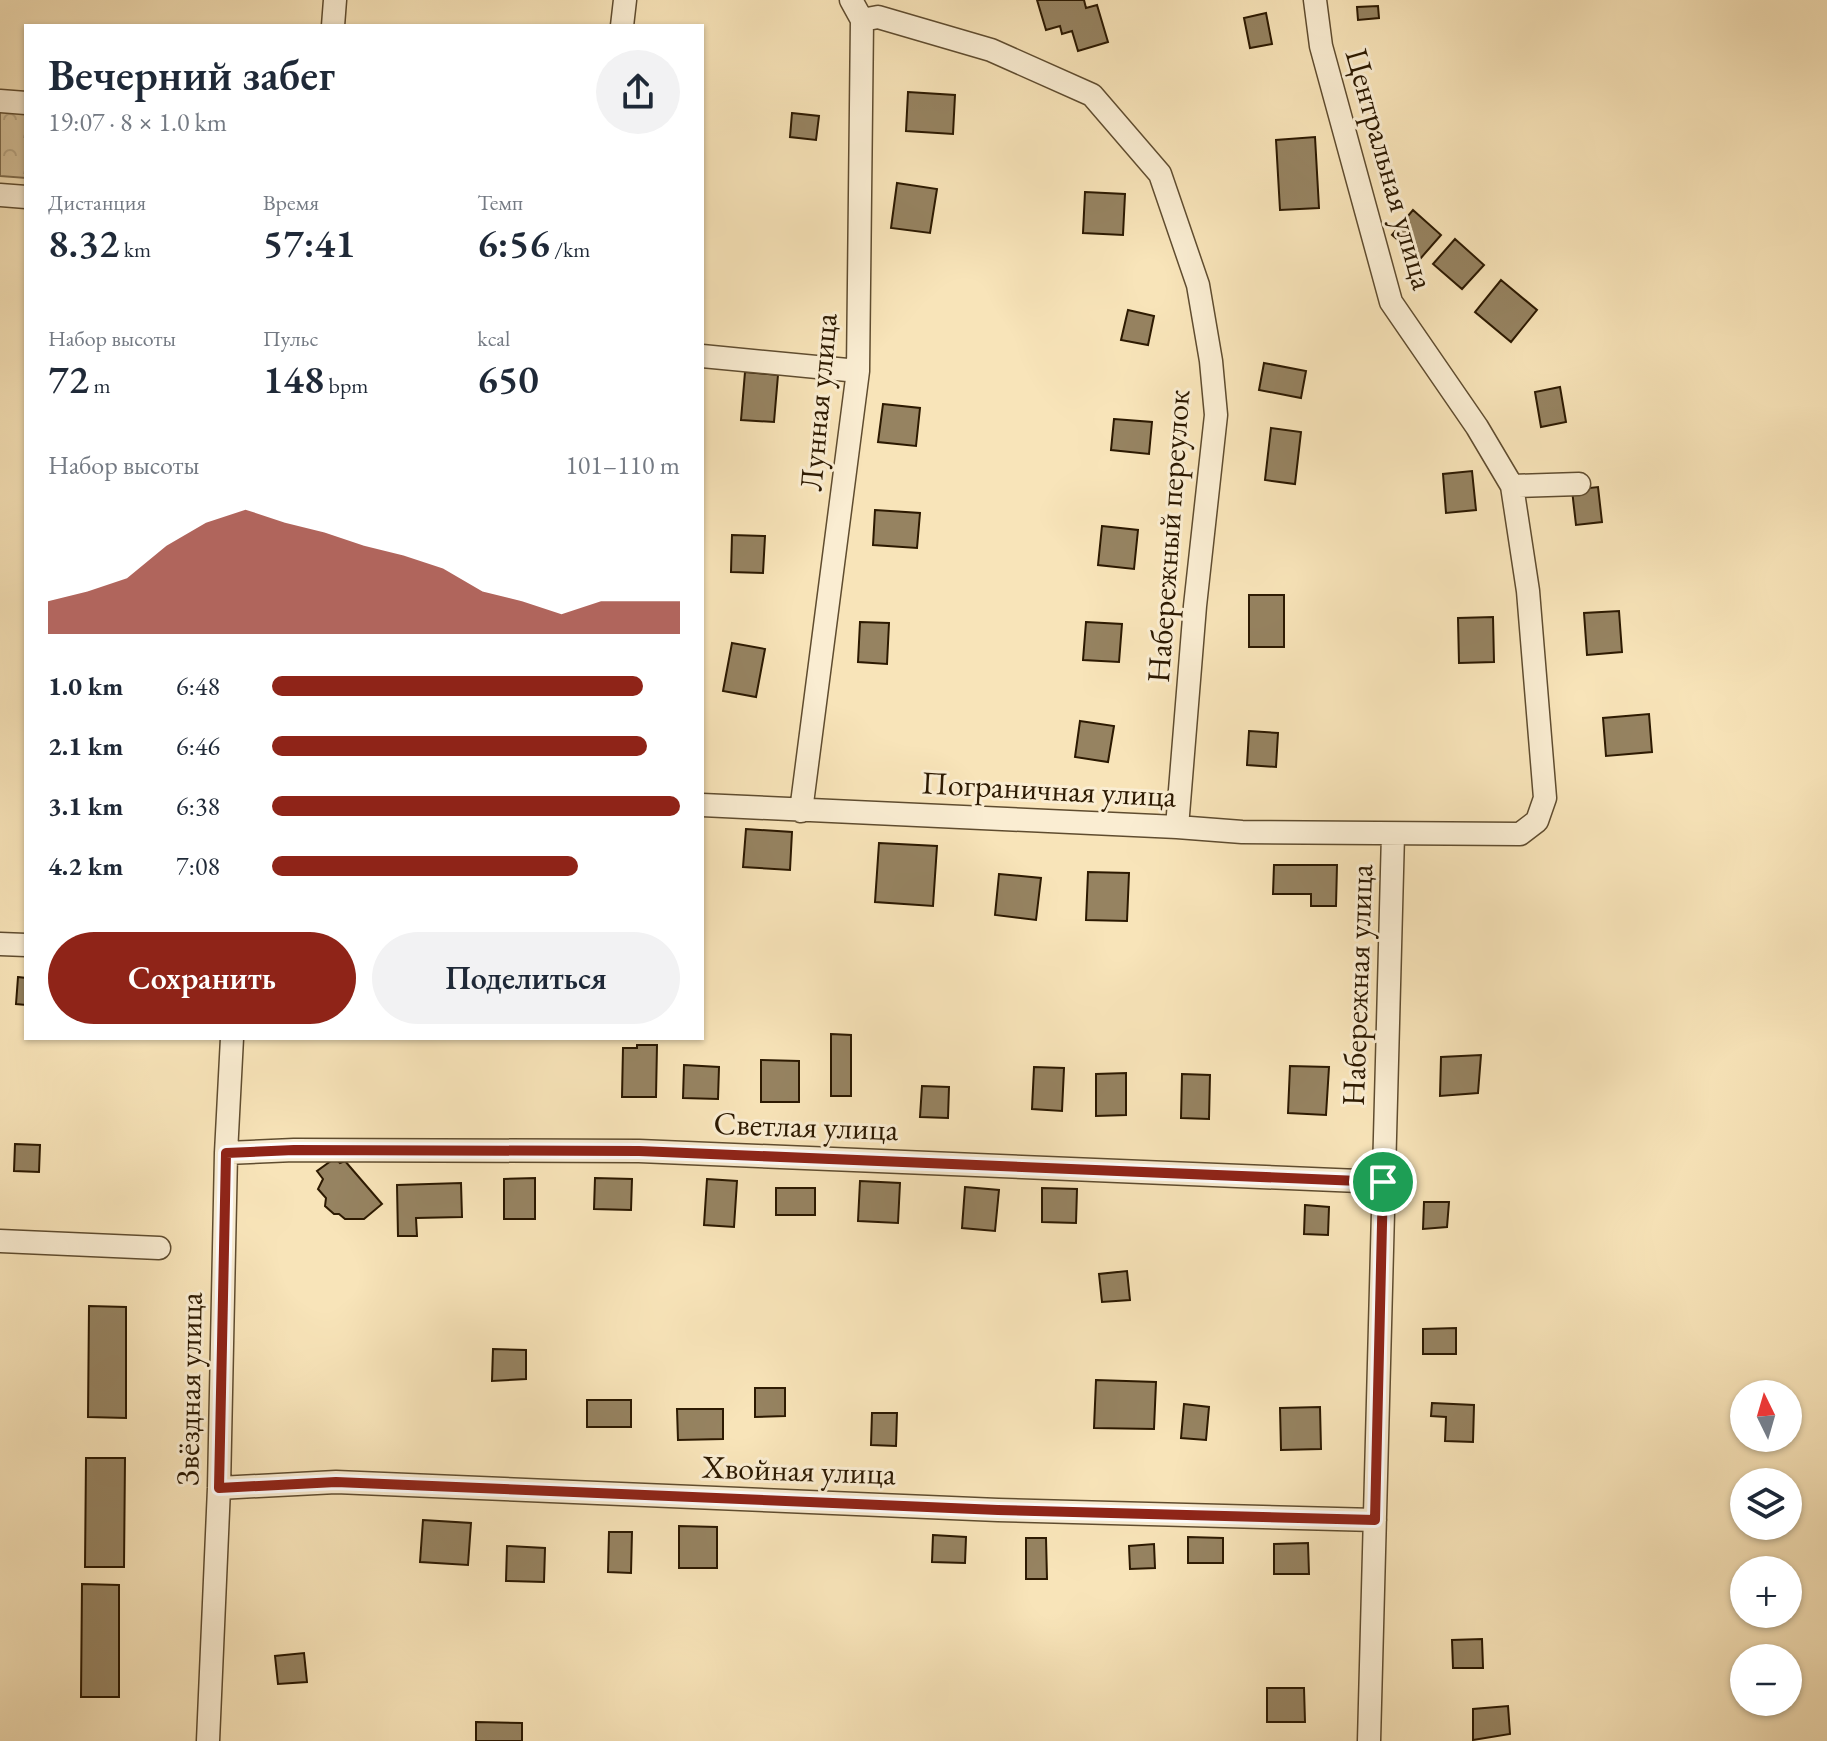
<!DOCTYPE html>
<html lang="ru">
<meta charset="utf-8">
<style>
body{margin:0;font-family:"EB Garamond",serif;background:#f2f2f3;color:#1f2937;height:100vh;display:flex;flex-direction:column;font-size:30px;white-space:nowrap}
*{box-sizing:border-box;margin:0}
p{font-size:26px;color:#747a83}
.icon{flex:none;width:44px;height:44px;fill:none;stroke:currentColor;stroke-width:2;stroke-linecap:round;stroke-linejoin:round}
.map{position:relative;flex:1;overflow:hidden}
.panel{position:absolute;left:24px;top:24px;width:680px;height:1016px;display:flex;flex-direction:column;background:#fff;border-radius:0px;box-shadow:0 2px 6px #0004}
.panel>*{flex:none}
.needle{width:52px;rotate:355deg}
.controls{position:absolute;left:1730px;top:1380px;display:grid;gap:16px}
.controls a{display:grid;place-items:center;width:72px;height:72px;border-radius:50%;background:#fff;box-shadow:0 2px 6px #0004;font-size:40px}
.pin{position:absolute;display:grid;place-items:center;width:68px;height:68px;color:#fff;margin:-34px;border:4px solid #fff;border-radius:50%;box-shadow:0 2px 8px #0007}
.round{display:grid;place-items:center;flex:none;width:84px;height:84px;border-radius:42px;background:#f2f2f3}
.overview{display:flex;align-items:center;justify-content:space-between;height:136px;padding:0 24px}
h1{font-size:44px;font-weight:600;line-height:60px}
.metrics{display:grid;grid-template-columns:repeat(3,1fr);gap:12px;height:136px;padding:8px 24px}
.metrics div{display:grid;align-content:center}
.metrics b{font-size:40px;font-weight:600}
.metrics small{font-size:22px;font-weight:400}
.metrics p{font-size:22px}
.chart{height:224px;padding:16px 24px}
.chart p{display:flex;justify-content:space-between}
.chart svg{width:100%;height:144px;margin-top:8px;fill:#8f2418;opacity:.7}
.action{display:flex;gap:16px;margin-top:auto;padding:16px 24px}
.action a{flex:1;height:92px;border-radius:48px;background:#8f2418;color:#fff;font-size:32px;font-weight:600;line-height:92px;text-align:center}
.action a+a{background:#f2f2f3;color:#1f2937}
ul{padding:0 24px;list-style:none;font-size:26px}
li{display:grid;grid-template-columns:128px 96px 1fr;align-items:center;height:60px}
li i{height:20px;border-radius:10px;background:#8f2418}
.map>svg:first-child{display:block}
</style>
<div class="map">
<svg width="1827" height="1741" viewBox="0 0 1827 1741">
<defs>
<pattern id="forest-crowns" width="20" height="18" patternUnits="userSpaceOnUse" patternTransform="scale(2)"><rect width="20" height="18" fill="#d5c19a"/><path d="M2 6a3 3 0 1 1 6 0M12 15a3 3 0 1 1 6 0" fill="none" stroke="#b7a583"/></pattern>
</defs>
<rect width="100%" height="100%" fill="#f8e4b9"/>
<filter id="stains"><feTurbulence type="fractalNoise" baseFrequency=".0025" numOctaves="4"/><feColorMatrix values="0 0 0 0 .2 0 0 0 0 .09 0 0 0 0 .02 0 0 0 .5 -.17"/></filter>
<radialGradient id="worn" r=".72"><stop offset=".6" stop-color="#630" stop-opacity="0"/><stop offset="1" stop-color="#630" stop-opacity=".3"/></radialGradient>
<path fill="url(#forest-crowns)" stroke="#806d4e" stroke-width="2" d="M0 108 26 111V178L0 176Z"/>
<path fill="#968361" stroke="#2c1901" stroke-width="2" d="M1037 0H1084L1086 8 1097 5 1108 42 1078 51 1072 31 1062 34 1060 26 1046 30Z
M1378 6 1379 18 1358 20 1357 7Z
M1266 13 1272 44 1250 48 1244 18Z
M908 92 955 95 953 134 906 131Z
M792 113 819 116 816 140 790 137Z
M1315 137 1319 208 1280 210 1276 140Z
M897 183 937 189 930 233 891 228Z
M1085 192 1125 194 1123 235 1083 233Z
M1413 210 1441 235 1420 259 1392 235Z
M1455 239 1484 265 1462 289 1433 264Z
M1501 280 1537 310 1511 342 1475 312Z
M1128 310 1154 316 1148 345 1121 340Z
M1264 363 1306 371 1301 398 1259 390Z
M745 372 778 375 774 422 741 420Z
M1560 387 1566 422 1541 427 1535 392Z
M883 404 920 408 916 446 878 442Z
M1114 419 1152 422 1149 454 1111 450Z
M1271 428 1301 432 1295 484 1265 480Z
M1472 471 1476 510 1446 513 1443 474Z
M1598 487 1602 522 1576 525 1572 490Z
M875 510 920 513 917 548 873 545Z
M1102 526 1138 530 1134 569 1098 565Z
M732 535 765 536 763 573 731 572Z
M1249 595H1284V647H1249Z
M1619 611 1622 652 1587 655 1584 613Z
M1493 617 1494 662 1459 663 1458 618Z
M860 622 889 623 887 664 858 662Z
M1086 622 1122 624 1119 662 1083 660Z
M732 643 765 649 756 697 723 691Z
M1649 714 1652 752 1606 756 1603 718Z
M1080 721 1114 726 1108 762 1075 757Z
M1249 731 1278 733 1276 767 1247 765Z
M746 829 792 832 790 870 743 867Z
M879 843 937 846 933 906 875 902Z
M1274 865H1337L1336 906H1311V894H1273Z
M1088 872 1129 873 1127 921 1086 920Z
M999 874 1041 878 1036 920 995 915Z
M18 977 26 978V1005L16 1004Z
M831 1034 851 1035V1096H831Z
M637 1045H657L656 1097H622L623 1048H637Z
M1481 1055 1478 1093 1440 1096 1441 1057Z
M761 1060 799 1061V1102H761Z
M684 1065 719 1067 718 1099 683 1098Z
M1290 1066 1329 1067 1326 1115 1288 1113Z
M1034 1067 1064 1068 1062 1111 1032 1109Z
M1126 1073V1115L1096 1116V1074Z
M1182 1074 1210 1075 1209 1119 1181 1118Z
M922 1086 949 1087 948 1118 920 1117Z
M15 1144 40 1145 39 1172 14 1171Z
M335 1158 340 1163 345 1161 382 1204 364 1219H345L339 1214H334L325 1206 326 1198 318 1189 323 1179 317 1171Z
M535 1178V1219H504V1179Z
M595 1178 632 1179 631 1210 594 1209Z
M707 1179 737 1181 734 1227 704 1225Z
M860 1181 900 1183 898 1223 858 1221Z
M461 1183 462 1217 416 1218 417 1236H398L397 1185Z
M965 1187 999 1190 995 1231 962 1228Z
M776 1188H815V1215H776Z
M1042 1188 1077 1189 1076 1223 1042 1222Z
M1424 1202H1449L1447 1227 1423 1229Z
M1305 1205 1329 1207 1328 1235 1304 1234Z
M1127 1271 1130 1300 1102 1302 1099 1274Z
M89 1306 126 1307V1418L88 1417Z
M1456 1328V1354H1423V1329Z
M493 1349 526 1350V1379L492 1381Z
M1096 1380 1156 1382 1154 1429 1094 1428Z
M755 1388H785V1416L755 1417Z
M587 1400H631V1427H587Z
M1432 1403 1474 1405 1473 1442 1445 1441 1446 1417 1431 1416Z
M1184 1404 1209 1407 1206 1440 1181 1438Z
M1320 1407 1321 1449 1281 1450 1280 1408Z
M677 1409H723V1439L678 1440Z
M872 1413H897L896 1446 871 1445Z
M86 1458H125L124 1567H85Z
M423 1520 471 1523 468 1565 420 1562Z
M679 1526 717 1527V1568H679Z
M609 1532H632L631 1573 608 1572Z
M933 1535 966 1537 965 1563 932 1562Z
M1188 1537 1223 1538V1563H1188Z
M1026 1538H1046L1047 1579H1026Z
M1308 1543 1309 1574H1274V1544Z
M1154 1544 1155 1568 1130 1569 1129 1546Z
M507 1546 545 1548 544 1582 506 1581Z
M82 1584 119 1585V1697H81Z
M1482 1639 1483 1668H1453L1452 1640Z
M304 1653 307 1682 278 1684 275 1656Z
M1267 1688H1304L1305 1722H1267Z
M1508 1706 1510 1734 1473 1740V1709Z
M476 1722 522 1723V1741H476Z"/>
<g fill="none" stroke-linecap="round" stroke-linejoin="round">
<g stroke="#5f4c2f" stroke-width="25">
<path id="minor" d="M862 20 878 17 991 50 1092 95 1160 174 1198 285 1211 361 1216 415 1195 606 1177 827
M333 26 335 0
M622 26 625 0
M0 101 26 103
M0 195 26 197
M702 356 858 371
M1512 486 1579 484
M702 805 1177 827 1242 832 1520 834 1537 821 1545 798 1528 591 1512 486 1477 427 1391 302 1321 46 1315 0
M801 811 858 371 862 20 851 0
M0 944 26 945
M226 1153 294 1150 639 1151 1383 1182
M0 1241 159 1248
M219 1488 336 1482 998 1510 1375 1520
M208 1741 219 1488 226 1153 232 1038
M1369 1741 1393 834"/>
</g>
<use href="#minor" stroke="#faedd2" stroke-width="22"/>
</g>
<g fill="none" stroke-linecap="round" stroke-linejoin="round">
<g stroke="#fff" stroke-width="16">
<path id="route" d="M294 1150 639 1151 1383 1182 1375 1520 998 1510 336 1482 219 1488 226 1153Z"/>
</g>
<use href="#route" stroke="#8f2418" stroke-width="10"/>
</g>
<g text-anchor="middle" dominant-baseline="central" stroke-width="6" stroke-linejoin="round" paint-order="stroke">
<g font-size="32" fill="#2c1901" stroke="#faedd2">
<text transform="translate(1390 169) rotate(74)">Центральная улица</text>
<text transform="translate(818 402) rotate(-85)">Лунная улица</text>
<text transform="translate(1168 536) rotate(-86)">Набережный переулок</text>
<text transform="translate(1049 789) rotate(3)">Пограничная улица</text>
<text transform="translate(1357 985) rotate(-88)">Набережная улица</text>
<text transform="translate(806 1126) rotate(2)">Светлая улица</text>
<text transform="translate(189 1389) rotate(-89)">Звёздная улица</text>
<text transform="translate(799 1470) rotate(2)">Хвойная улица</text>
</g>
</g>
<rect width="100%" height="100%" filter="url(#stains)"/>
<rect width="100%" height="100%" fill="url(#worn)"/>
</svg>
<div class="controls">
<a><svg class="needle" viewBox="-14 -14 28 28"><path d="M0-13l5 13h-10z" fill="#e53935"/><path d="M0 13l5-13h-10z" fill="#747a83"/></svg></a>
<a><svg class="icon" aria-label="layers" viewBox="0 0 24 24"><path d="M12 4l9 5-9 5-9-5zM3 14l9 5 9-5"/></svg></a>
<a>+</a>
<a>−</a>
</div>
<div class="pin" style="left:1383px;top:1182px;background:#1e9e55"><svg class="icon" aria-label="arrive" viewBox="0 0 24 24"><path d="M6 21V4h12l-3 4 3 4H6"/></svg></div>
<section class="panel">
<div class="overview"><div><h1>Вечерний забег</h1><p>19:07 · 8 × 1.0 km</p></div><a class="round"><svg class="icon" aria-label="share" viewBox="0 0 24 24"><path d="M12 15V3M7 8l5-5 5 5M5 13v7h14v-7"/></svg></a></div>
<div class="metrics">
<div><p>Дистанция</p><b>8.32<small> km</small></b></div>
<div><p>Время</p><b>57:41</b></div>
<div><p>Темп</p><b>6:56<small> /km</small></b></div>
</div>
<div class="metrics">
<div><p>Набор высоты</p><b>72<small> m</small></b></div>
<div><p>Пульс</p><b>148<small> bpm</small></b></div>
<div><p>kcal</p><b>650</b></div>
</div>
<div class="chart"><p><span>Набор высоты</span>101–110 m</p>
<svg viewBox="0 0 160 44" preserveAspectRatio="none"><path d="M0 44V34L10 31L20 27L30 17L40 10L50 6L60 10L70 13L80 17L90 20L100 24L110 31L120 34L130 38L140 34L150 34L160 34V44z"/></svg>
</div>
<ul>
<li><b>1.0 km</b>6:48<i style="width:91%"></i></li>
<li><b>2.1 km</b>6:46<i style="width:92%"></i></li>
<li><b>3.1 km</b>6:38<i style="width:100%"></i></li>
<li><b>4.2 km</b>7:08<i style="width:75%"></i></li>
</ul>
<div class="action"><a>Сохранить</a><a>Поделиться</a></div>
</section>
</div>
